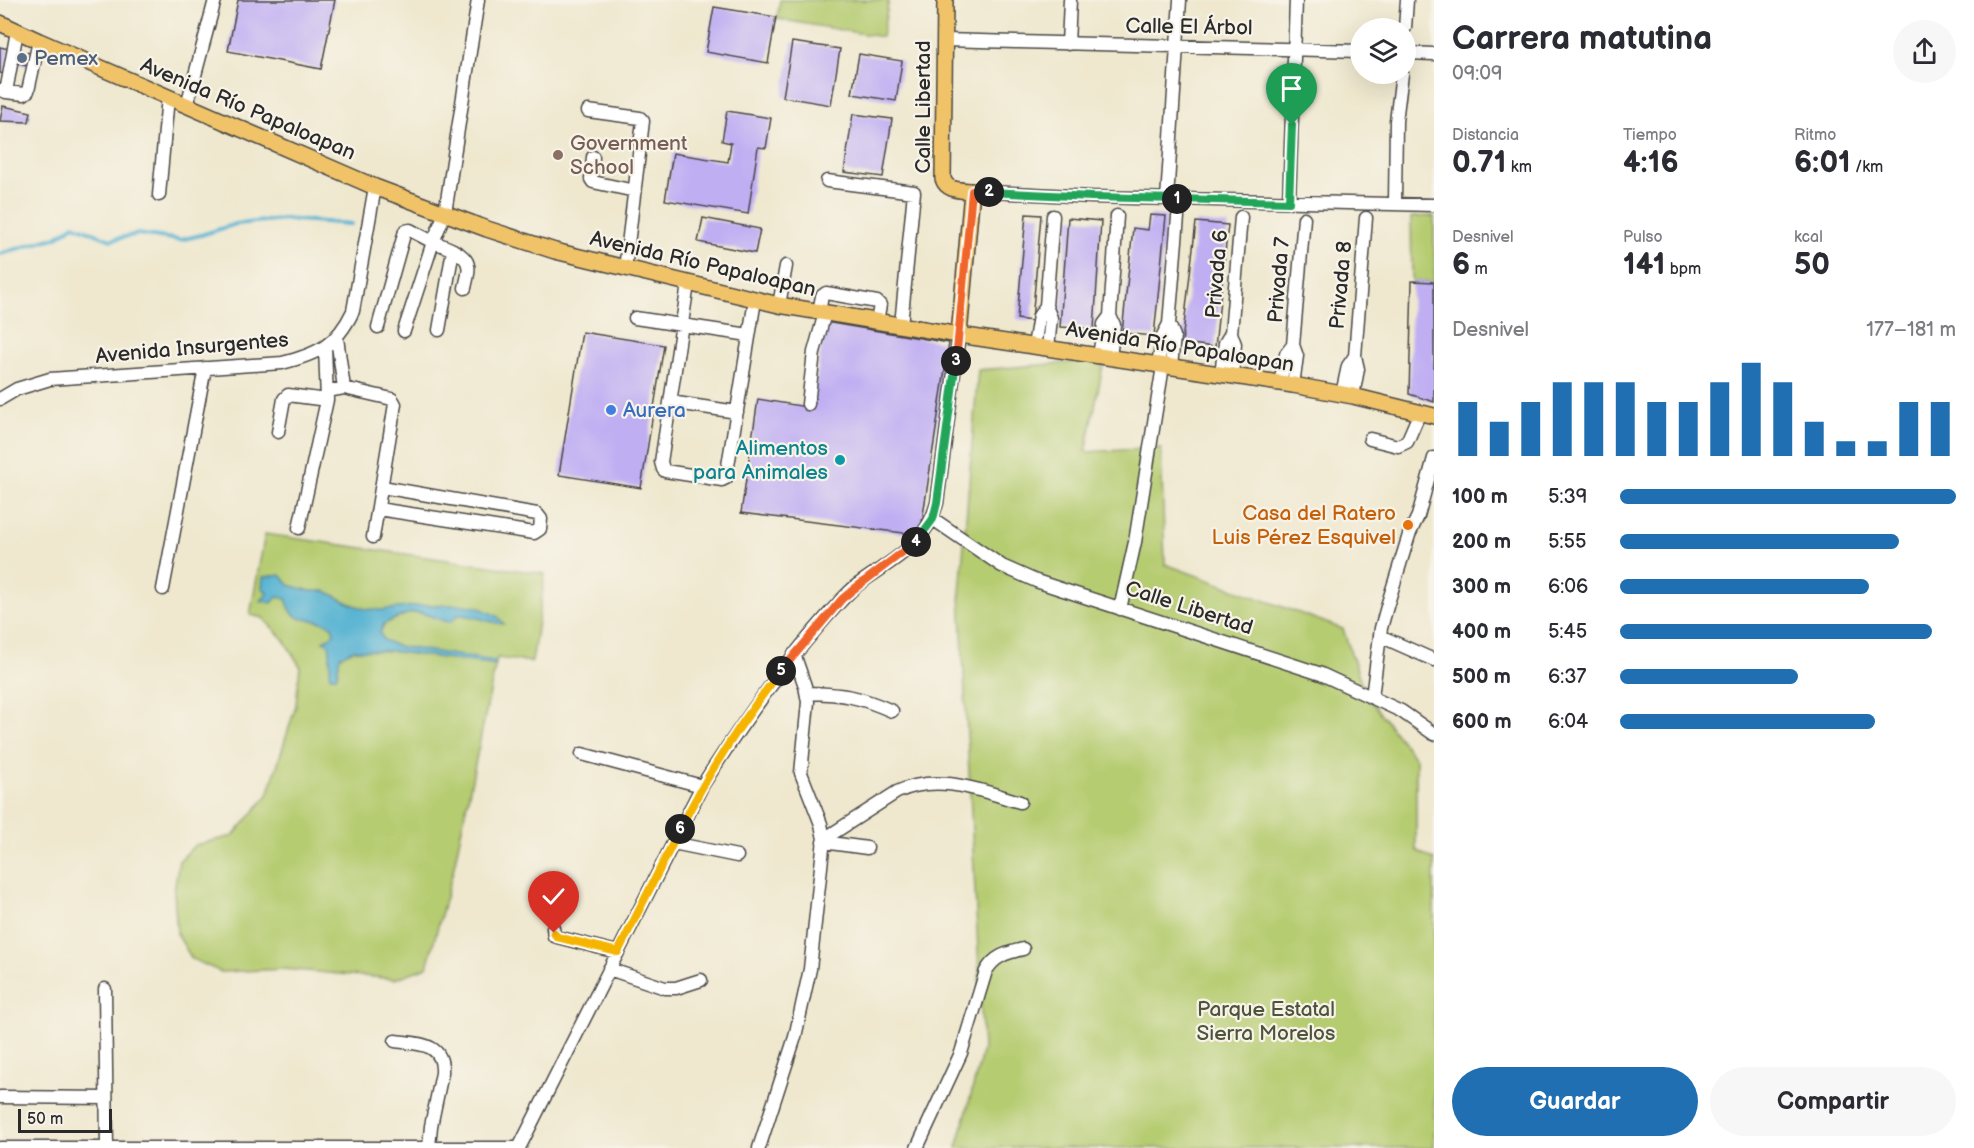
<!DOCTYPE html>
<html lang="es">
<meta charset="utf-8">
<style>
body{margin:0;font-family:"Balsamiq Sans",sans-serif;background:#f7f7f7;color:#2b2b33;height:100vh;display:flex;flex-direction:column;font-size:22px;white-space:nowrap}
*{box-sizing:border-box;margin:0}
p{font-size:20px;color:#7c7c81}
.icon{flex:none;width:33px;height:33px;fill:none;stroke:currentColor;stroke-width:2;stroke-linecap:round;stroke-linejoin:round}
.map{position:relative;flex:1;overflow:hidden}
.side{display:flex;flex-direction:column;background:#fff;width:540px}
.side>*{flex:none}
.buttons{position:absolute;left:1350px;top:18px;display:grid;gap:12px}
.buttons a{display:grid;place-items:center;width:66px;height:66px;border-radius:50%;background:#fff;box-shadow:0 6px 24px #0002;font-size:30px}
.scale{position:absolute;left:18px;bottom:15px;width:94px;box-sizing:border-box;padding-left:6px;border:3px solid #2b2b2b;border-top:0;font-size:16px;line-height:21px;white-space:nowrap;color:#2b2b2b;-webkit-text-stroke:4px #f7f3e8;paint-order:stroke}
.pin{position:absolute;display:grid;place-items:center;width:51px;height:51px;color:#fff;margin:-62px -26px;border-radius:50% 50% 50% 0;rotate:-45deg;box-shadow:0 0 6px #0007}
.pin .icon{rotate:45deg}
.km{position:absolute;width:30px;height:30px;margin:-15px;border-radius:50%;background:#222;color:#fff;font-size:16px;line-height:30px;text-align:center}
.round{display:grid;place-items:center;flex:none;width:63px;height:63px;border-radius:32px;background:#f7f7f7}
.summary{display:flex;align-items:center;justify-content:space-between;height:102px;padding:0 18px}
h1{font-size:33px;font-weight:600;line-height:45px}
.stats{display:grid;grid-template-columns:repeat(3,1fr);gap:9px;height:102px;padding:6px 18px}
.stats div{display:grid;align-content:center}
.stats b{font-size:30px;font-weight:600}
.stats small{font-size:16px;font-weight:400}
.stats p{font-size:16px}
.chart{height:168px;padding:12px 18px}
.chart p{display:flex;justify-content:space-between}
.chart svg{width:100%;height:108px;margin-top:6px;stroke:#1f6fb2;stroke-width:6}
.button{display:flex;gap:12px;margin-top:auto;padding:12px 18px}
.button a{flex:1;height:69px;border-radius:36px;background:#1f6fb2;color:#fff;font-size:24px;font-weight:600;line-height:69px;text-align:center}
.button a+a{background:#f7f7f7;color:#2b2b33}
ul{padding:0 18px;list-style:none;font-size:20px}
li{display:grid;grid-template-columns:96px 72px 1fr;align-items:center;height:45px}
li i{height:15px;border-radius:8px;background:#1f6fb2}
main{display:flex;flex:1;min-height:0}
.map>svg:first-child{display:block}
</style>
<main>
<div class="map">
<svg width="1434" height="1148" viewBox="0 0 1434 1148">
<rect width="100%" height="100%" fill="#f7f3e8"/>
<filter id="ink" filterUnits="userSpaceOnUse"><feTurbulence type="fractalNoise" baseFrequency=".0167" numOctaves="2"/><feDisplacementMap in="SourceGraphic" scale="12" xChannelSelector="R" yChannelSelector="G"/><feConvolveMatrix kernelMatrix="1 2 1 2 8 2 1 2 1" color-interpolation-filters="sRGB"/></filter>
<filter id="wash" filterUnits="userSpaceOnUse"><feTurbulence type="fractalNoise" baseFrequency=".008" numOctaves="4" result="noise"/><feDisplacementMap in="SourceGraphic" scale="24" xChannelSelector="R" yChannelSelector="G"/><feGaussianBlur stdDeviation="1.35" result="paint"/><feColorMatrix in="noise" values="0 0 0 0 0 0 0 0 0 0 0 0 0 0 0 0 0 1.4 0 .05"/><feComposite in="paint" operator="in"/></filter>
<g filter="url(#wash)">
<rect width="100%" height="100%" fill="#efe8cf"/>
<path fill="#b6cc71" stroke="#707c4e" stroke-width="1.5" d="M780 0H889L882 37 777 19Z
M1434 216V282L1412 281 1411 217Z
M1104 360 1086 452 1161 448 1165 564 1343 629 1365 694 1416 759V850L1434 860V1148H957L983 1049 960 594 978 370Z
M265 534 545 574 532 662 497 658 453 871 427 967 395 979 284 969 221 972 192 959 177 934 174 891 179 861 195 845 233 836 268 795 296 705 300 666 284 640 263 618 250 615Z"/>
<path fill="#54b2d2" stroke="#406e7e" stroke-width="1.5" d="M281 575 289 585 311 591H326L351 604 366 609 381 610 424 605H464L478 607 497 616 504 624C488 623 475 615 458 615L451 622C440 622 435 617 424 614 411 609 396 619 384 624L380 633 384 640 397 646 496 661 495 665 390 651 354 650 340 656 337 676H330V652L329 644 323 641 334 634 332 626C309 613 295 630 286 599L277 597 272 603 261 601 268 593 262 588 263 577Z"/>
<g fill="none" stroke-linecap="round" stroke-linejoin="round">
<path stroke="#54b2d2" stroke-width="4" d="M0 254 57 237 74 225 111 240 138 234 180 240 201 235 236 224 284 219 351 224"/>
</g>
<g id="blocks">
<path fill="#c0aef3" d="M238 0H335L321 69 228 51Z
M714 7 776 17 768 63 706 52Z
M792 42 840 49 831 105 783 97Z
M0 47 9 49 4 74 0 73Z
M17 50 30 53 27 66 14 63Z
M859 54 902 61 896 101 852 94Z
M3 106 31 112 29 122 0 121Z
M727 111 771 118 766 148 758 147 748 214 665 200 673 153 728 162 731 143 722 141Z
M853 114 892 119 883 177 844 172Z
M1026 214 1041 215 1032 321 1017 319Z
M1150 215 1166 216 1154 336 1122 333 1133 228 1148 230Z
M703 218 760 229 755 253 698 242Z
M1068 218 1101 221 1094 329 1060 327Z
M1196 222 1228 225 1215 347 1182 343Z
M1412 281 1434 282V402L1409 394Z
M825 322 949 343 920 535 741 513 758 399 812 408Z
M582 332 664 345 641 488 559 475Z"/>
</g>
</g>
<g filter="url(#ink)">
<use href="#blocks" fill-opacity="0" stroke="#484744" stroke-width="1.5"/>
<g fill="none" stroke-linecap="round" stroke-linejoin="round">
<g stroke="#484744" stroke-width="15">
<path id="minor" d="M1405 28 1407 0
M944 40 1360 51
M1068 44 1070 0
M1406 53 1434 54
M0 90 6 92 17 31
M6 92 24 94 28 91 39 41
M187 105 215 0
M588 111 640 118 643 121 625 269
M593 157 591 179 593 182 635 191
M827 181 914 192 901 325
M972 191 1092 197 1434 205
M159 195 168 97
M1167 199 1180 0
M1289 202 1296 0
M1395 204 1396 121 1402 74
M688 284 661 462 663 469 665 471 722 480 726 478 755 300
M779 305 786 266
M819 312 822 296 826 293 877 302 880 305 877 321
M635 318 749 335
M1169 324 1174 336 1171 367
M378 327 405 231 410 230 433 242 445 213 478 0
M439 330 453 250
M404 331 433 242C442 245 466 253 468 265 470 271 466 282 465 288
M337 338 344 388
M1034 346 1039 316 1046 306
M1048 348 1051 318 1046 306 1053 216
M1099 356 1104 324 1110 316
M1110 357 1114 325 1110 316 1117 216
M1158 365 1163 335 1169 324 1178 217
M1221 374 1225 343 1231 333
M1232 376 1235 344 1231 333 1241 217
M1280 383 1286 354 1293 345
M1293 385 1297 356 1293 345 1304 218
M327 391 344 388 392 399 395 404 373 537
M1342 394 1348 366 1355 356
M1353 396 1358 369 1355 356 1366 218
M0 399 17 389 50 379 282 363C318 354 337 345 353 311L375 187
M670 402 737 412
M808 404 814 352 825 313
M278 432 284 399 288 395 327 400
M1370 439 1398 446 1407 442 1420 412
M378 509 534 533 540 529 541 519 537 514 382 487
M933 519 1002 566 1036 581 1321 674 1401 711 1434 734
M299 528 327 400 325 347
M163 589 205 368
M1120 609 1135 542 1163 366
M1380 636 1434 660
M807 693C844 694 858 696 892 711
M1372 697 1381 628 1388 603 1409 535 1418 516 1434 458
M582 754 702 786
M824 839 897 792C938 773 979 790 1020 802
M823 842 867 848
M673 843 737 856
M553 928 554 936 557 937 617 952
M609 969 665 988H676L701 980
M105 989 107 1148
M395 1041C418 1044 444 1042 442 1073L431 1126 429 1147
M0 1097 106 1098
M0 1148H519
M519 1148 702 786C737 731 773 679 815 630 828 615 841 599 856 586 889 561 926 547 937 503L959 335
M759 1148 795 1037 810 969 824 839 821 824 801 773 808 702 805 686 794 654
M917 1148 961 1053 986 971C995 956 1006 953 1023 949"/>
</g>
<g stroke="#484744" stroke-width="18">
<path id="major" d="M945 0 943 179C947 191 960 190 972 191L959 335
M0 23 39 41 375 187 487 229 555 251 779 305 959 335 1293 385 1353 396 1434 416"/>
</g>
<use href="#minor" stroke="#fff" stroke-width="12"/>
<use href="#major" stroke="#f1c369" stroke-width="15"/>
</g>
</g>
<g fill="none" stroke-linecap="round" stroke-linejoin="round" filter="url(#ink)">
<g stroke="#fff" stroke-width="12">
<path id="split-1" d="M1177 199 1289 202 1292 125"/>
</g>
<g stroke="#fff" stroke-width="12">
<path id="split-2" d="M989 192 1092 197 1177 199"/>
</g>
<g stroke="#fff" stroke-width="12">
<path id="split-3" d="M956 361 972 191 989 192"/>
</g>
<g stroke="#fff" stroke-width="12">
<path id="split-4" d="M916 542 933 519 937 503 956 361"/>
</g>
<g stroke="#fff" stroke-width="12">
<path id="split-5" d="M781 671 842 599 854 589 916 542"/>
</g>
<g stroke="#fff" stroke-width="12">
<path id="split-6" d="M680 829C708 773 742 720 781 671"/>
</g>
<g stroke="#fff" stroke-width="12">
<path id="split-7" d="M554 933 557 937 618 952 680 829"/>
</g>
<use href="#split-1" stroke="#22a559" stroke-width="8"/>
<use href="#split-2" stroke="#22a559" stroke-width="8"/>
<use href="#split-3" stroke="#f0652b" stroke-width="8"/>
<use href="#split-4" stroke="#22a559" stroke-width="8"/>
<use href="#split-5" stroke="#f0652b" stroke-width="8"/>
<use href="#split-6" stroke="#f5b400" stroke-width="8"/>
<use href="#split-7" stroke="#f5b400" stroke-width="8"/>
</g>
<circle fill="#5c6f8a" stroke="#f7f3e8" stroke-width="2" cx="22" cy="58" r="6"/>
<circle fill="#8d6e63" stroke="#f7f3e8" stroke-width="2" cx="558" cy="155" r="6"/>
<circle fill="#3f7fe0" stroke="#f7f3e8" stroke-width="2" cx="611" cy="410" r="6"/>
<circle fill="#0f9aa8" stroke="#f7f3e8" stroke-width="2" cx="840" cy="460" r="6"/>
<circle fill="#e8710a" stroke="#f7f3e8" stroke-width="2" cx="1408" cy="525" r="6"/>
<g text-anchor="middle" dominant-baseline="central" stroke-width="4.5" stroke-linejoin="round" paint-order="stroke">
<g font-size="21" fill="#2b2b2b" stroke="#f7f3e8">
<text transform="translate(1189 27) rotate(1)">Calle El Árbol</text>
<text transform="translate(923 107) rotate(-90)">Calle Libertad</text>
<text transform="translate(248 109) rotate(23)">Avenida Río Papaloapan</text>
<text transform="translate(703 264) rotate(13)">Avenida Río Papaloapan</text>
<text transform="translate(1217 274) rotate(-85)">Privada 6</text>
<text transform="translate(1279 280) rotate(-85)">Privada 7</text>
<text transform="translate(1341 285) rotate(-85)">Privada 8</text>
<text transform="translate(1180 347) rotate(9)">Avenida Río Papaloapan</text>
<text transform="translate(192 348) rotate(-5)">Avenida Insurgentes</text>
<text transform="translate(1189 608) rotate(18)">Calle Libertad</text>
</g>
<g font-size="21" fill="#4e5e75" stroke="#f7f3e8" text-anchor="start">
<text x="34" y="58">Pemex</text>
</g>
<g font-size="21" fill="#785e54" stroke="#f7f3e8" text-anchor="start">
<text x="570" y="143">Government<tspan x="570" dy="24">School</tspan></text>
</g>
<g font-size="21" fill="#366cbe" stroke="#f7f3e8" text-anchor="start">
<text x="623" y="410">Aurera</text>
</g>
<g font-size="21" fill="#0d838f" stroke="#f7f3e8" text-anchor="end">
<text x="828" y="448">Alimentos<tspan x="828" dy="24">para Animales</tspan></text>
</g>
<g font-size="21" fill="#c56008" stroke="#f7f3e8" text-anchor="end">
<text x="1396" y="513">Casa del Ratero<tspan x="1396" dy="24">Luis Pérez Esquivel</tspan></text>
</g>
<g font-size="21" fill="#4e533c" stroke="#f7f3e8">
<text x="1266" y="1009">Parque Estatal<tspan x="1266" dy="24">Sierra Morelos</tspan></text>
</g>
</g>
</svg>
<div class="buttons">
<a><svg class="icon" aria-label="layers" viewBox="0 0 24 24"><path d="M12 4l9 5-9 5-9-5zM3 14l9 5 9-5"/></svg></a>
</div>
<div class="scale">50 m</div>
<div class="pin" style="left:1292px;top:125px;background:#1e9e55"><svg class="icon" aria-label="arrive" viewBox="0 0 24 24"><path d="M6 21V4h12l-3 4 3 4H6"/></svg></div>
<div class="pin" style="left:554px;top:933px;background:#d93025"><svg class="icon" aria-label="check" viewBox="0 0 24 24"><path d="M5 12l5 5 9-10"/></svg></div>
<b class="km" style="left:1177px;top:199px">1</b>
<b class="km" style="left:989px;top:192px">2</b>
<b class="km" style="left:956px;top:361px">3</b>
<b class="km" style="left:916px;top:542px">4</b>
<b class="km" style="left:781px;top:671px">5</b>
<b class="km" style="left:680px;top:829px">6</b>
</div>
<section class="side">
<div class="summary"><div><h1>Carrera matutina</h1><p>09:09</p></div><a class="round"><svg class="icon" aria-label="share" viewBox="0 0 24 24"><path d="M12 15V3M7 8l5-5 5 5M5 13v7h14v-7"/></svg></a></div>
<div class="stats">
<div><p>Distancia</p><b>0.71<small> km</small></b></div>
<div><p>Tiempo</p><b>4:16</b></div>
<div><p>Ritmo</p><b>6:01<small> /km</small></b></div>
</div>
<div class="stats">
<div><p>Desnivel</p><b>6<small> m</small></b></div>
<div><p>Pulso</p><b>141<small> bpm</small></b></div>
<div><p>kcal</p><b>50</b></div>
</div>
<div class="chart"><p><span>Desnivel</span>177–181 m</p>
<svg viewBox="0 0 160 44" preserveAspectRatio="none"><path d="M5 44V22M15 44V30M25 44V22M35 44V14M45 44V14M55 44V14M65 44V22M75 44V22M85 44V14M95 44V6M105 44V14M115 44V30M125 44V38M135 44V38M145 44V22M155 44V22"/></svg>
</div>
<ul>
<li><b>100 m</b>5:39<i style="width:100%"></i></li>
<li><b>200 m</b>5:55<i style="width:83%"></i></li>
<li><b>300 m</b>6:06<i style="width:74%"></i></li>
<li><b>400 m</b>5:45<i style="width:93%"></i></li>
<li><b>500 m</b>6:37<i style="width:53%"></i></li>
<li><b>600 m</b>6:04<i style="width:76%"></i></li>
</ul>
<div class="button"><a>Guardar</a><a>Compartir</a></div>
</section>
</main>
